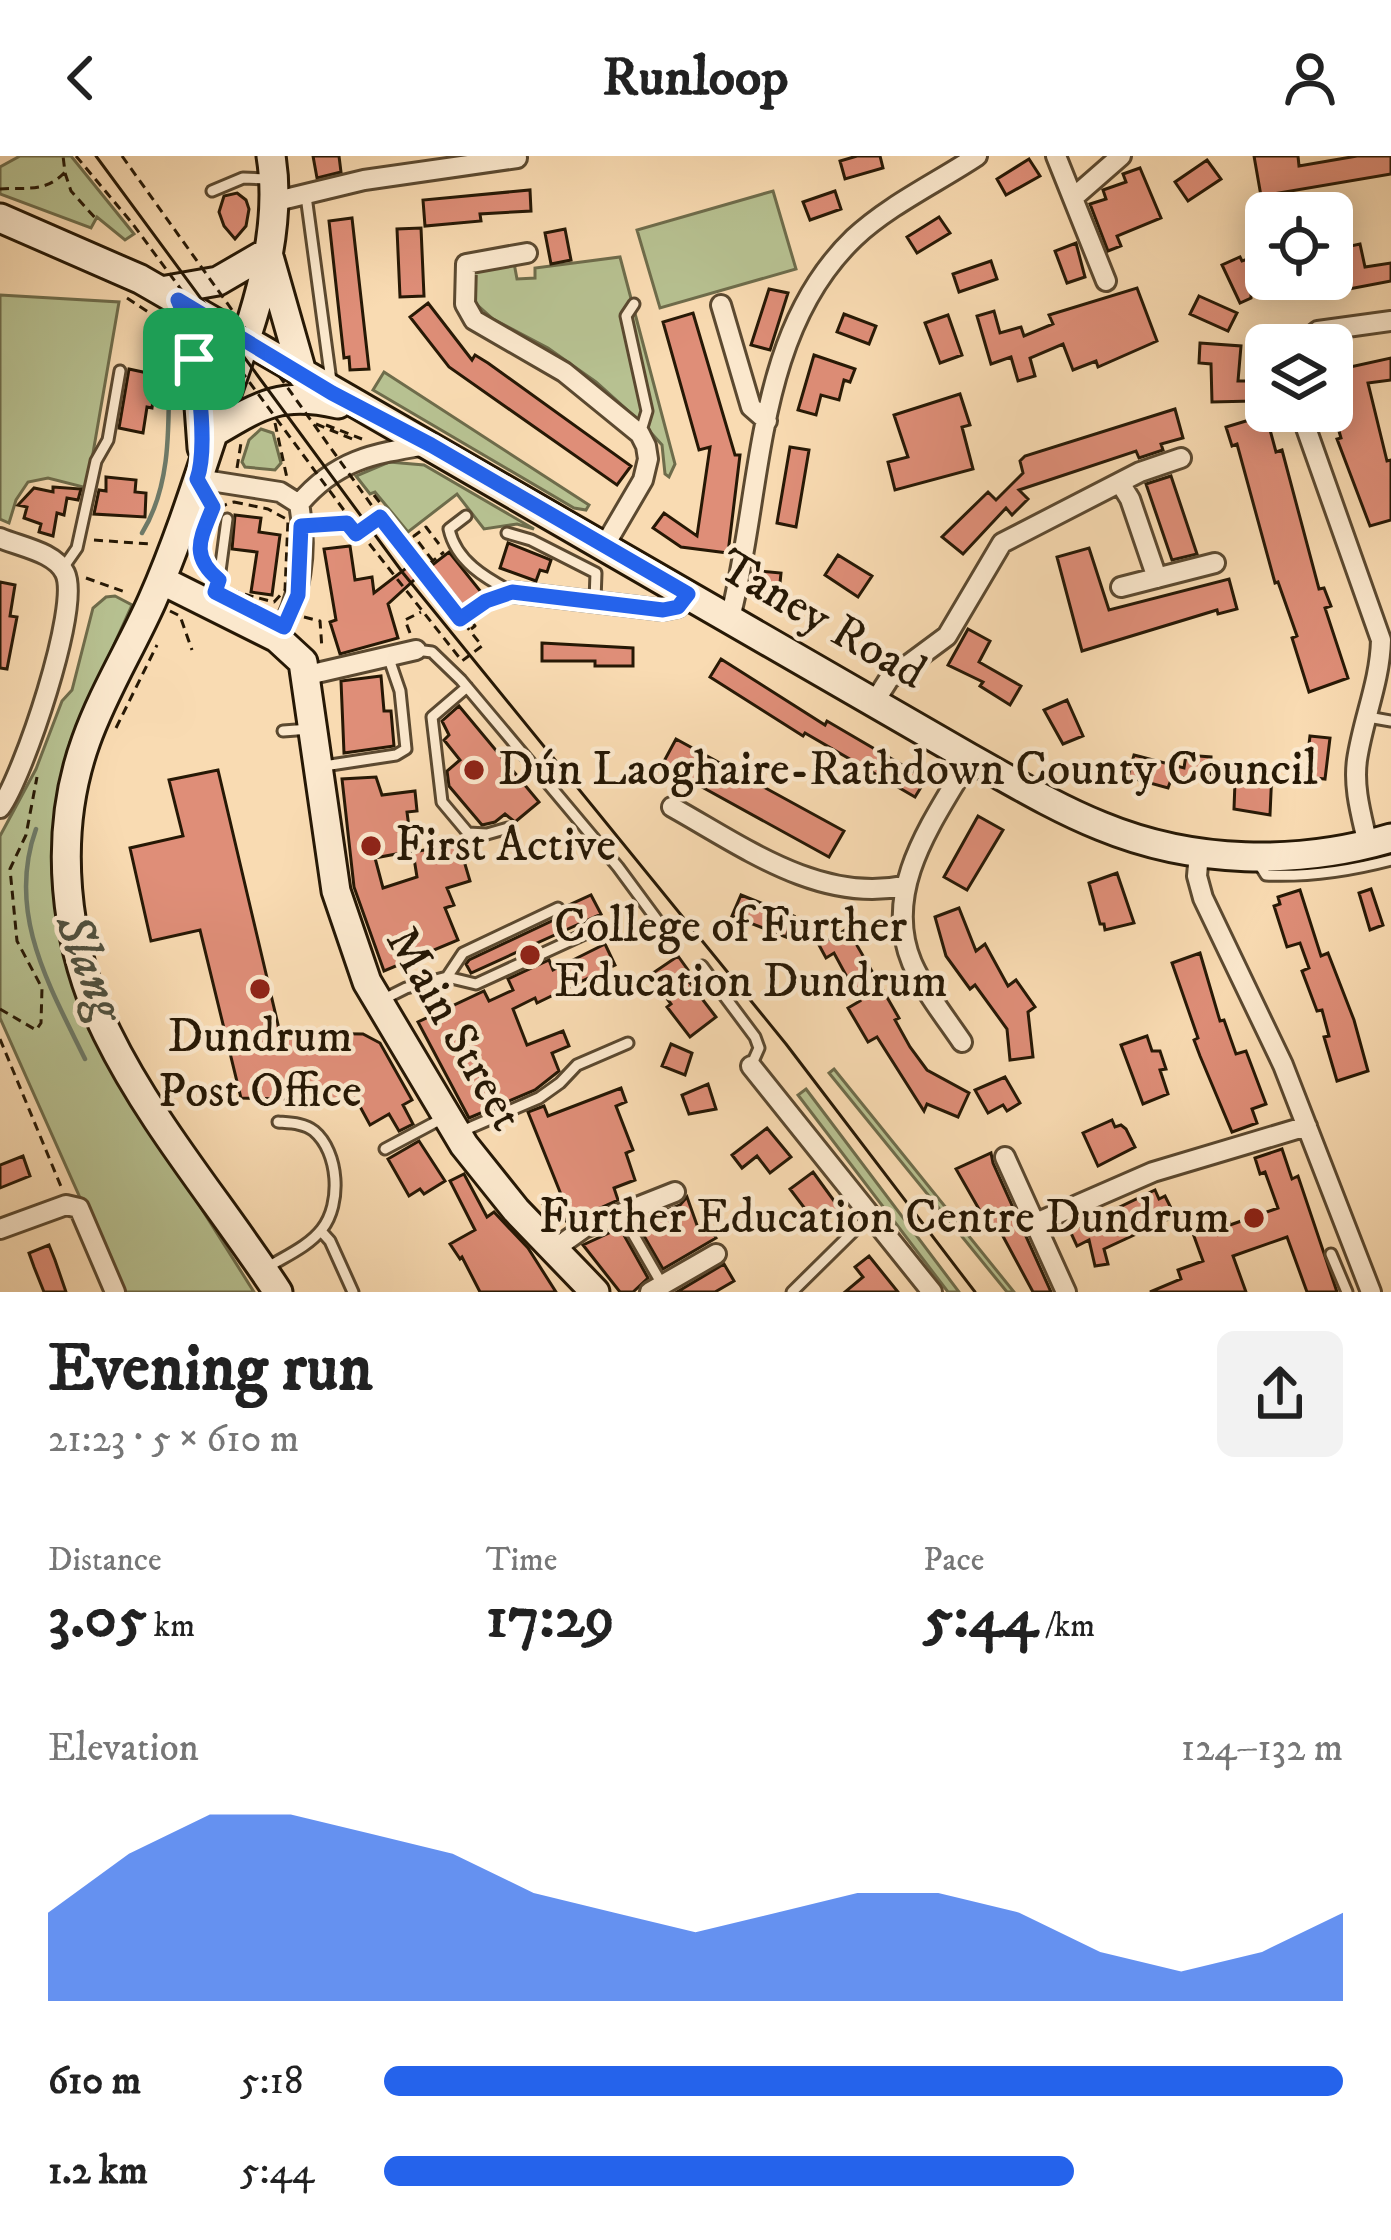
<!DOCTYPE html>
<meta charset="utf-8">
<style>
body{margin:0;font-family:"IM FELL DW Pica",serif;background:#f2f2f2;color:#222;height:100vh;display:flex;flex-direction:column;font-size:45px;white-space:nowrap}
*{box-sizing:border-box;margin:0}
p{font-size:39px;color:#767676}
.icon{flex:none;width:66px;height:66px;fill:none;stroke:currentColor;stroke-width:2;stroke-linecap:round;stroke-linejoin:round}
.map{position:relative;height:1136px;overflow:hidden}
.drawer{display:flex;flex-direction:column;background:#fff;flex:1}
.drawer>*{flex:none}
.tools{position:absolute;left:1245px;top:36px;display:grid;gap:24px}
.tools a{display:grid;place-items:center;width:108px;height:108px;border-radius:18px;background:#fff;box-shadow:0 6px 30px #0003;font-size:60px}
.pin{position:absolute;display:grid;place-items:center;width:102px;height:102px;color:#fff;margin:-51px;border-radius:24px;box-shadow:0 6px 18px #0006}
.round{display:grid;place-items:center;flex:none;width:126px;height:126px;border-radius:18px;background:#f2f2f2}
.head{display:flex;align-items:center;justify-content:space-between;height:204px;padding:0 48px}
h1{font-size:66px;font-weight:700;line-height:90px}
.stats{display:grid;grid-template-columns:repeat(3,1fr);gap:18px;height:204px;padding:12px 48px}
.stats div{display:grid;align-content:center}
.stats b{font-size:60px;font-weight:700}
.stats small{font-size:33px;font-weight:400}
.stats p{font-size:33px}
.chart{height:336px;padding:24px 48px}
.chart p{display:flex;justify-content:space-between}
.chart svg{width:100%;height:216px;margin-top:12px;fill:#2563eb;opacity:.7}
ul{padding:0 48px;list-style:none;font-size:39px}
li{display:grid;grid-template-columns:192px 144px 1fr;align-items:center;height:90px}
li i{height:30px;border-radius:15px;background:#2563eb}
header{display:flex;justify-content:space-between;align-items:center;height:156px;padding:0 48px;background:#fff;font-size:54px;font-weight:700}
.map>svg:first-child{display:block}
</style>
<header><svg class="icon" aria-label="back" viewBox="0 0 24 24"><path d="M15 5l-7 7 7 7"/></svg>Runloop<svg class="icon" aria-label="person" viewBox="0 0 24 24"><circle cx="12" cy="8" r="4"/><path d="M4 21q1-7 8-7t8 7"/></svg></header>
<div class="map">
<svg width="1391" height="1136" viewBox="0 0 1391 1136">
<rect width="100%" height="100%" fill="#f9dbb2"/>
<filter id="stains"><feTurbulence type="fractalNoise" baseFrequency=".00167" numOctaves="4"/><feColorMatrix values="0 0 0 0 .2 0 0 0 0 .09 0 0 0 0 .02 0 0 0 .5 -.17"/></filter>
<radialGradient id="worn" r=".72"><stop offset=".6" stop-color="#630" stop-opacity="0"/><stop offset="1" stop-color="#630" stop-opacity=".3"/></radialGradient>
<path fill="#b7c191" stroke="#6e6c4b" stroke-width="3" d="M20 0H71L134 78 125 84 97 61 91 72 0 38V11Z
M773 35 796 113 660 152 637 74Z
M620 101 675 308 669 321 665 318 662 289 644 269 596 226 548 192 493 163 474 146 471 114 514 107 517 123 535 122V112Z
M0 139 119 146 87 332 48 322 28 326 16 344 9 367 0 363Z
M384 216 589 349 586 354 574 352 373 234Z
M261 273 273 277 281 307 275 314 245 311 242 306 249 284Z
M389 306 424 309 534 373 517 368 484 373 457 338 408 376 375 336 370 338 356 320Z
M115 440 132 449 70 586 60 637 53 704 56 754 68 815 89 874 254 1136H122L0 862V680L36 613 62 545 72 534 93 452 106 441Z
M834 913 1014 1136H1007L829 917Z
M806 933 959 1136H948L798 939Z"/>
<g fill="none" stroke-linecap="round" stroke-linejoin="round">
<path stroke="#6e7a68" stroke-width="4.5" d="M142 377C174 325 168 259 169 201
M36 673C6 757 49 829 85 903"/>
</g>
<path fill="#df8e78" stroke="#261805" stroke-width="3" d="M313 0H339L341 16 317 22Z
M857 0H880L883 12 845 23 840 5Z
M1254 0H1298L1299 10 1357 0H1391V18L1261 40Z
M1029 3 1040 20 1006 39 997 23Z
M1207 4 1221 23 1188 45 1175 26Z
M1140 12 1161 62 1117 80 1121 90 1108 95 1090 48 1106 43 1103 34 1126 26 1123 18Z
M530 34 531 55 480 58 481 65 425 70 423 44Z
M835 35 841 53 810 64 803 46Z
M237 37 246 44 249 53 246 70 235 83 224 70 219 56 224 40Z
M939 61 950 77 917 97 907 81Z
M352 62 369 213 350 214 349 201 344 202 329 65Z
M421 72 424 140 400 141 397 73Z
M565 73 571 104 551 108 545 77Z
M1076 87 1085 121 1067 127 1055 95Z
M1360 88 1365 111 1391 107V125L1349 133 1348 127 1332 129V94Z
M1240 101 1242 105 1251 102V142L1240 147 1222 109Z
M991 105 997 123 959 136 953 118Z
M1269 123H1319V128L1273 139Z
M1137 132 1157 185 1098 211 1096 205 1073 214 1063 188 1030 202 1035 220 1018 225 1011 201 991 208 977 160 994 155 1000 177 1021 171 1024 180 1053 168 1049 159Z
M769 133 788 137 770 194 751 189Z
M1199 140 1237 157 1228 175 1190 158Z
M428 147 472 204 475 199 488 207 631 310 617 329 449 211 410 161Z
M693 157 735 299H740L728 397 681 391 653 372 664 357 697 380 710 291 699 294 663 166Z
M844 158 876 170 869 188 837 176Z
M948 159 962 199 940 207 925 167Z
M1200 187 1241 190 1238 225H1253V245L1212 246 1211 208 1199 207Z
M814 199 855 213 850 226 844 224 839 244 821 239 816 259 798 254Z
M1391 202V224L1368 227 1387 305 1391 304V364L1370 370 1337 283 1341 282 1332 251V215Z
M129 213 152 218 150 236 154 237 152 252 147 251 143 277 119 272Z
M960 238 970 269 962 271 973 313 895 334 888 306 908 301 894 259Z
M1175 253 1183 282 1161 288 1163 294 1139 302 1136 295 1019 334 1028 343 1012 359 1006 352 963 398 942 381 988 336 996 344 1023 317 1020 305 1025 300Z
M1266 259 1276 296 1282 294 1319 433 1324 432 1331 450 1325 452 1348 522 1309 536 1292 482 1297 480 1278 426 1275 427 1237 288 1232 290 1226 271Z
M790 291 809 294 796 371 777 367Z
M1171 320 1197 398 1172 404 1146 328Z
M106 321 136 324 135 336 146 337 145 361 94 358 99 334 106 335Z
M53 331 81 333 78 344 67 342 64 359 57 357 53 380 39 376 41 368 24 362 27 351 18 349 34 332 53 336Z
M235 359 261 362 259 376 280 379 272 439 251 436 257 396 232 393Z
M508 387 551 404 547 416 540 414 536 425 500 412Z
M350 390 355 424 372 421 374 437 418 403 426 413 388 448 398 482 340 498 330 466 336 464 324 393Z
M1089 392 1109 454 1229 423 1237 453 1218 458 1217 454 1082 495 1057 401Z
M449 396 485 441 467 455 431 410Z
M838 399 872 420 858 441 825 419Z
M760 415 781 417 778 447 762 446 763 436H758Z
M0 426 15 429 10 460 17 461 7 513 0 512Z
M968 473 990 485 979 506 1021 530 1010 549 980 530 983 526 948 509Z
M542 487 633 492V510H595V505H542Z
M721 503 825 569 827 565 926 623 915 641 805 577 803 580 710 521Z
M381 520 384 555H391L394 590 344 597 341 525Z
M1067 544 1083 580 1063 588 1044 554Z
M459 550 539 646 515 666 505 658 495 666 482 669 449 630 447 615 460 604 444 584 449 579 442 565Z
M1310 580 1330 582 1325 623 1305 621Z
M676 583 844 675 829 701 662 609Z
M1134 599 1184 612 1186 599 1211 601V623L1172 621 1168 632 1128 621Z
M1248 608 1272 614 1270 659 1234 653 1235 626H1246Z
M218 614 280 877 363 878 380 887 412 944 403 949 413 968 399 975 389 958 370 969 357 945 241 942 200 774 151 785 130 692 183 680 169 624Z
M376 621 382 639 415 635 417 655 407 656 412 695 375 702 383 732 417 721 413 696 459 688 470 725 447 732 454 749 445 752 458 784 384 815 354 731 342 623Z
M978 660 1003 674 967 734 944 721Z
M1117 717 1134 767 1105 774 1104 768H1100L1089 727Z
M1371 733 1383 769 1370 774 1359 737Z
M1300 734 1321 800 1328 797 1354 864 1368 915 1337 925 1324 881 1329 880 1322 854 1317 855 1302 815 1309 812 1300 787 1287 791 1274 750 1280 748 1278 741Z
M591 739 601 758 471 817 466 808 469 804 562 760 567 750Z
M741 739 794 760 786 781 732 760Z
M959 752 976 795 985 788 1008 830 1016 824 1035 851 1028 856 1033 901 1010 904 1007 873 975 829 970 833 946 800 935 761Z
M852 770 859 784 855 786 899 862 895 864 910 891 927 914 969 937 958 961 927 948 924 955 877 881 868 886 848 852 860 845 834 797 826 802 819 789Z
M605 788 615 809 537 847 535 842 513 853 527 889 563 875 569 890 552 897 559 915 535 934 469 962 418 866 484 835 489 845 513 834 508 823 549 804 553 814Z
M1200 797 1220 865 1224 864 1236 898 1246 895 1266 948 1252 953 1257 967 1232 976 1200 900 1194 884 1198 882 1172 807Z
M678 800 688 814 683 818 716 861 690 881 667 851 671 848 650 819Z
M1147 880 1152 895H1160L1166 913 1160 914 1168 938 1143 948 1121 889Z
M671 888 692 897 685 919 662 910Z
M1005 921 1020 947 1007 955 1003 949 988 957 975 934Z
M708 928 716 953 689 958 682 939Z
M621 932 626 946 616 950 633 994 626 997 635 1024 614 1032 618 1044 571 1065 567 1066 560 1058 549 1062 543 1049 562 1041 528 956 544 950 548 960Z
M1112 964 1115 971 1121 969 1126 973 1135 991 1098 1010 1083 977Z
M767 972 791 1001 770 1017 757 1000 742 1012 732 999Z
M419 985 445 1025 424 1038 420 1033 409 1040 388 1003Z
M1282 993 1292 1023 1298 1020 1337 1136H1307L1287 1081 1233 1100 1246 1136H1150L1181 1123 1178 1114 1203 1105 1191 1072 1227 1060 1230 1069 1278 1052 1265 1016 1260 1018 1255 1002Z
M991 997 993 1007 1051 1136H1033L998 1071 991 1074 956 1013Z
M23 1000 30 1020 0 1032V1009Z
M813 1016 840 1053 818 1070 790 1033Z
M464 1018 487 1061 494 1056 528 1092 556 1136H480L462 1101 460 1103 450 1088 475 1074 450 1025Z
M1155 1034 1159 1043 1165 1040 1175 1060 1104 1093 1108 1108 1095 1110 1089 1084 1077 1090 1070 1075Z
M687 1041 698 1072 708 1067 716 1082 663 1113 636 1066 680 1049Z
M620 1072 648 1122 633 1136H620L583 1089Z
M49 1089 55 1104 66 1136H44L34 1111 29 1097Z
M869 1100 898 1136H845L863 1121 855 1111Z
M724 1108 734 1125 715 1136H677Z"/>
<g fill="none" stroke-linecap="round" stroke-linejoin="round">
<g stroke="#5b4930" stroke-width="15">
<path id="lane" d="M212 35 243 22 268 23
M306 40 331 225
M634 148 626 160 647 255 640 278
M466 360 449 373C456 405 485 422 512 436
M507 377 531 384 596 417 595 444
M63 412 77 392 96 305 108 284 120 215
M211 443 219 423 227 363
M416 494 432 496 461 524 618 711 660 768 659 777
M467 531 432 561 442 646 468 677 487 678 508 672
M1368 561 1391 565
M283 575 310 573
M324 610 396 599 406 593 400 535 388 500
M1257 705 1266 719C1310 721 1349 715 1391 704
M702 810 755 881 759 892 751 910
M447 821 476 828 587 777
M382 844 406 832 447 821 463 797 558 752
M460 976 539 942 560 927 577 909 628 887
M385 993 445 961
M621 1057 663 1130
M321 1075 330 1085 353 1136
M1331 1098 1347 1136
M268 1111C286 1100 309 1090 322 1073 342 1048 339 996 314 975 304 967 290 967 278 966
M792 1136 869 1060"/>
</g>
<g stroke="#5b4930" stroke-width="24">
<path id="street" d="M1056 0 1106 125
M1073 42 1121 0
M273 46 364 24 517 2
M527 97 466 108 465 148 474 164 564 216 640 278 646 290 648 303 643 324 605 389
M721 149 751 251 767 265
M1300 189 1318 175 1391 165
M1300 255 1381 484C1380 526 1363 563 1357 604 1353 633 1362 661 1368 689
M198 323 280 336 299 348C308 394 301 442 277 482
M1120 327 1130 343 1157 422
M299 348C336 304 372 298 426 289
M0 382C21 391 55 396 65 417 81 450 23 621 0 652
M1121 431 1215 407
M512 436 663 454 678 451 688 438
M730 462C763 336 753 179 854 82 889 49 938 26 977 0
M308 519 416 494
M875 545 889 523 947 480 1002 387 1140 316 1181 302
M672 651C742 690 819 747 903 730
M1199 697 1197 720 1203 742 1283 909 1371 1136
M962 886C945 861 925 836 912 807 881 733 934 664 970 602
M751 910 932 1136
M1005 1001 1066 1136
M1036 1067 1153 1016 1307 970
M0 1073 66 1049 79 1052 115 1136
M553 1094 584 1072 675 1036
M650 1136 716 1098"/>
</g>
<g stroke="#261805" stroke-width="33">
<path id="secondary" d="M271 0C285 85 248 177 220 257 199 320 179 384 152 445 131 492 103 537 86 585 52 679 64 789 107 877 152 969 222 1050 278 1136
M0 62 140 123 970 602C1013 626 1056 652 1101 670 1193 708 1297 710 1391 682
M268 97 303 220
M161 135 218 125 268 96
M178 144 195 195 202 292
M213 277C260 249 281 235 338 248
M161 424 277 482 303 506 336 735 367 826 464 989 516 1054 595 1136"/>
</g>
<path stroke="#261805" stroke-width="3" stroke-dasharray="9 6" stroke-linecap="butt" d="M65 17 71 35 97 64
M0 33C27 31 45 37 65 16L63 0
M127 142 159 163
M275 267 287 322
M316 268 357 285
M326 269 362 283
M237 312 241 287
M374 339 467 460 460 463
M234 346 268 353 288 364 285 434 274 446C233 435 188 429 209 373 214 358 218 349 234 346Z
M319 369 347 367 356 378 386 357
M360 376 462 505 482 490 380 361
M94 384 150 388
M199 390 205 421
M194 399 201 400 197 420
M433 405 414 380 426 371 439 388
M429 408 444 396
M86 422 128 437
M170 455 180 460 192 494
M304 461 320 465 322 493
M473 463 493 445
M471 473 475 470 467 460 486 445 494 444
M410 477 405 464 421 456
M116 572 157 489
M0 853 36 874 41 867 42 832 17 785 10 713 26 679 37 621
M0 883 62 1033"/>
<use href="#lane" stroke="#fbe8cd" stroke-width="9"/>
<use href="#street" stroke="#fbe8cd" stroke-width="18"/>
<use href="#secondary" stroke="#fbe8cd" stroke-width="27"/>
<path stroke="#261805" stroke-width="3" d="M96 0 403 417 786 888 975 1136"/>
<path stroke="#261805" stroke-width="3" stroke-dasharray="9 6" stroke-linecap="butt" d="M76 0 132 67 360 376
M122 0 380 361"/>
</g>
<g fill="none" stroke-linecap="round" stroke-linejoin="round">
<g stroke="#fff" stroke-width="24">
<path id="route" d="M178 144 332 237 431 289 688 438 678 451 663 454 512 436 486 445 460 463 380 361 356 378 347 367 301 370 298 439 284 471 215 436 219 424C189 399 201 382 213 351L197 323C210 288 195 179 178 144Z"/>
</g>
<use href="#route" stroke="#2563eb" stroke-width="15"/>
</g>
<g fill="#8f2418" stroke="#fbe8cd" stroke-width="4.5">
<circle cx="474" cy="614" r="12"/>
<circle cx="371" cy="690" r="12"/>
<circle cx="530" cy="799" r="12"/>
<circle cx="260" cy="833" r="12"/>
<circle cx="1254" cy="1062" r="12"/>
</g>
<g text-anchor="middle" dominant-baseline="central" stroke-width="9" stroke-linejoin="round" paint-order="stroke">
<g font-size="48" fill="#261805" stroke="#fbe8cd">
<text transform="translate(822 464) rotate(30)">Taney Road</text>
<text transform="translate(454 873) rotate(60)">Main Street</text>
</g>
<g font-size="48" fill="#261805" stroke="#fbe8cd" text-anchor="start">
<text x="498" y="614">Dún Laoghaire-Rathdown County Council</text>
<text x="395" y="690">First Active</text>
<text x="554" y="771">College of Further<tspan x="554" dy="55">Education Dundrum</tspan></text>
<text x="260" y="881" text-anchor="middle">Dundrum<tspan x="260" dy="55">Post Office</tspan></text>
<text x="1230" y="1062" text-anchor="end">Further Education Centre Dundrum</text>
</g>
<g font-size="51" font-style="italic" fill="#50513f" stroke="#fbe8cd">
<text transform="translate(89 811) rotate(69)">Slang</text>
</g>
</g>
<rect width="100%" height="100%" filter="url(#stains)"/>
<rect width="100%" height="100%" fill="url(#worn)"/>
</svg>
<div class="tools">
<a><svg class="icon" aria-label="locate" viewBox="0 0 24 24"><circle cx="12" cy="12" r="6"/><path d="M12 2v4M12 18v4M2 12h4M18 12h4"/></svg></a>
<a><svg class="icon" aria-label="layers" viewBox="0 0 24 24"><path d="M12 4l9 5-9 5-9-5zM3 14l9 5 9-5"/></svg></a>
</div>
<div class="pin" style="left:194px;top:203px;background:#1e9e55"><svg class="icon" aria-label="arrive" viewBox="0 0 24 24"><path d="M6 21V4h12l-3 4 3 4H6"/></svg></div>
</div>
<section class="drawer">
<div class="head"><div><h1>Evening run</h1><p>21:23 · 5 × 610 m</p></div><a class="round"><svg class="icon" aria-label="share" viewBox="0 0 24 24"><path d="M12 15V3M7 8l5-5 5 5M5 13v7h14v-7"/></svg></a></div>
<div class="stats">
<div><p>Distance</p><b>3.05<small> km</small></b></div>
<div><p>Time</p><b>17:29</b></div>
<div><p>Pace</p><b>5:44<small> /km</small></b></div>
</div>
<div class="chart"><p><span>Elevation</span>124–132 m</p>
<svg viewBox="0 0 160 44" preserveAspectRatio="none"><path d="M0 44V26L10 14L20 6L30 6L40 10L50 14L60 22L70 26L80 30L90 26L100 22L110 22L120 26L130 34L140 38L150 34L160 26V44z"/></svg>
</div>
<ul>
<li><b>610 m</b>5:18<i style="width:100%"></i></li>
<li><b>1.2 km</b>5:44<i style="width:72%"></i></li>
</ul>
</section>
